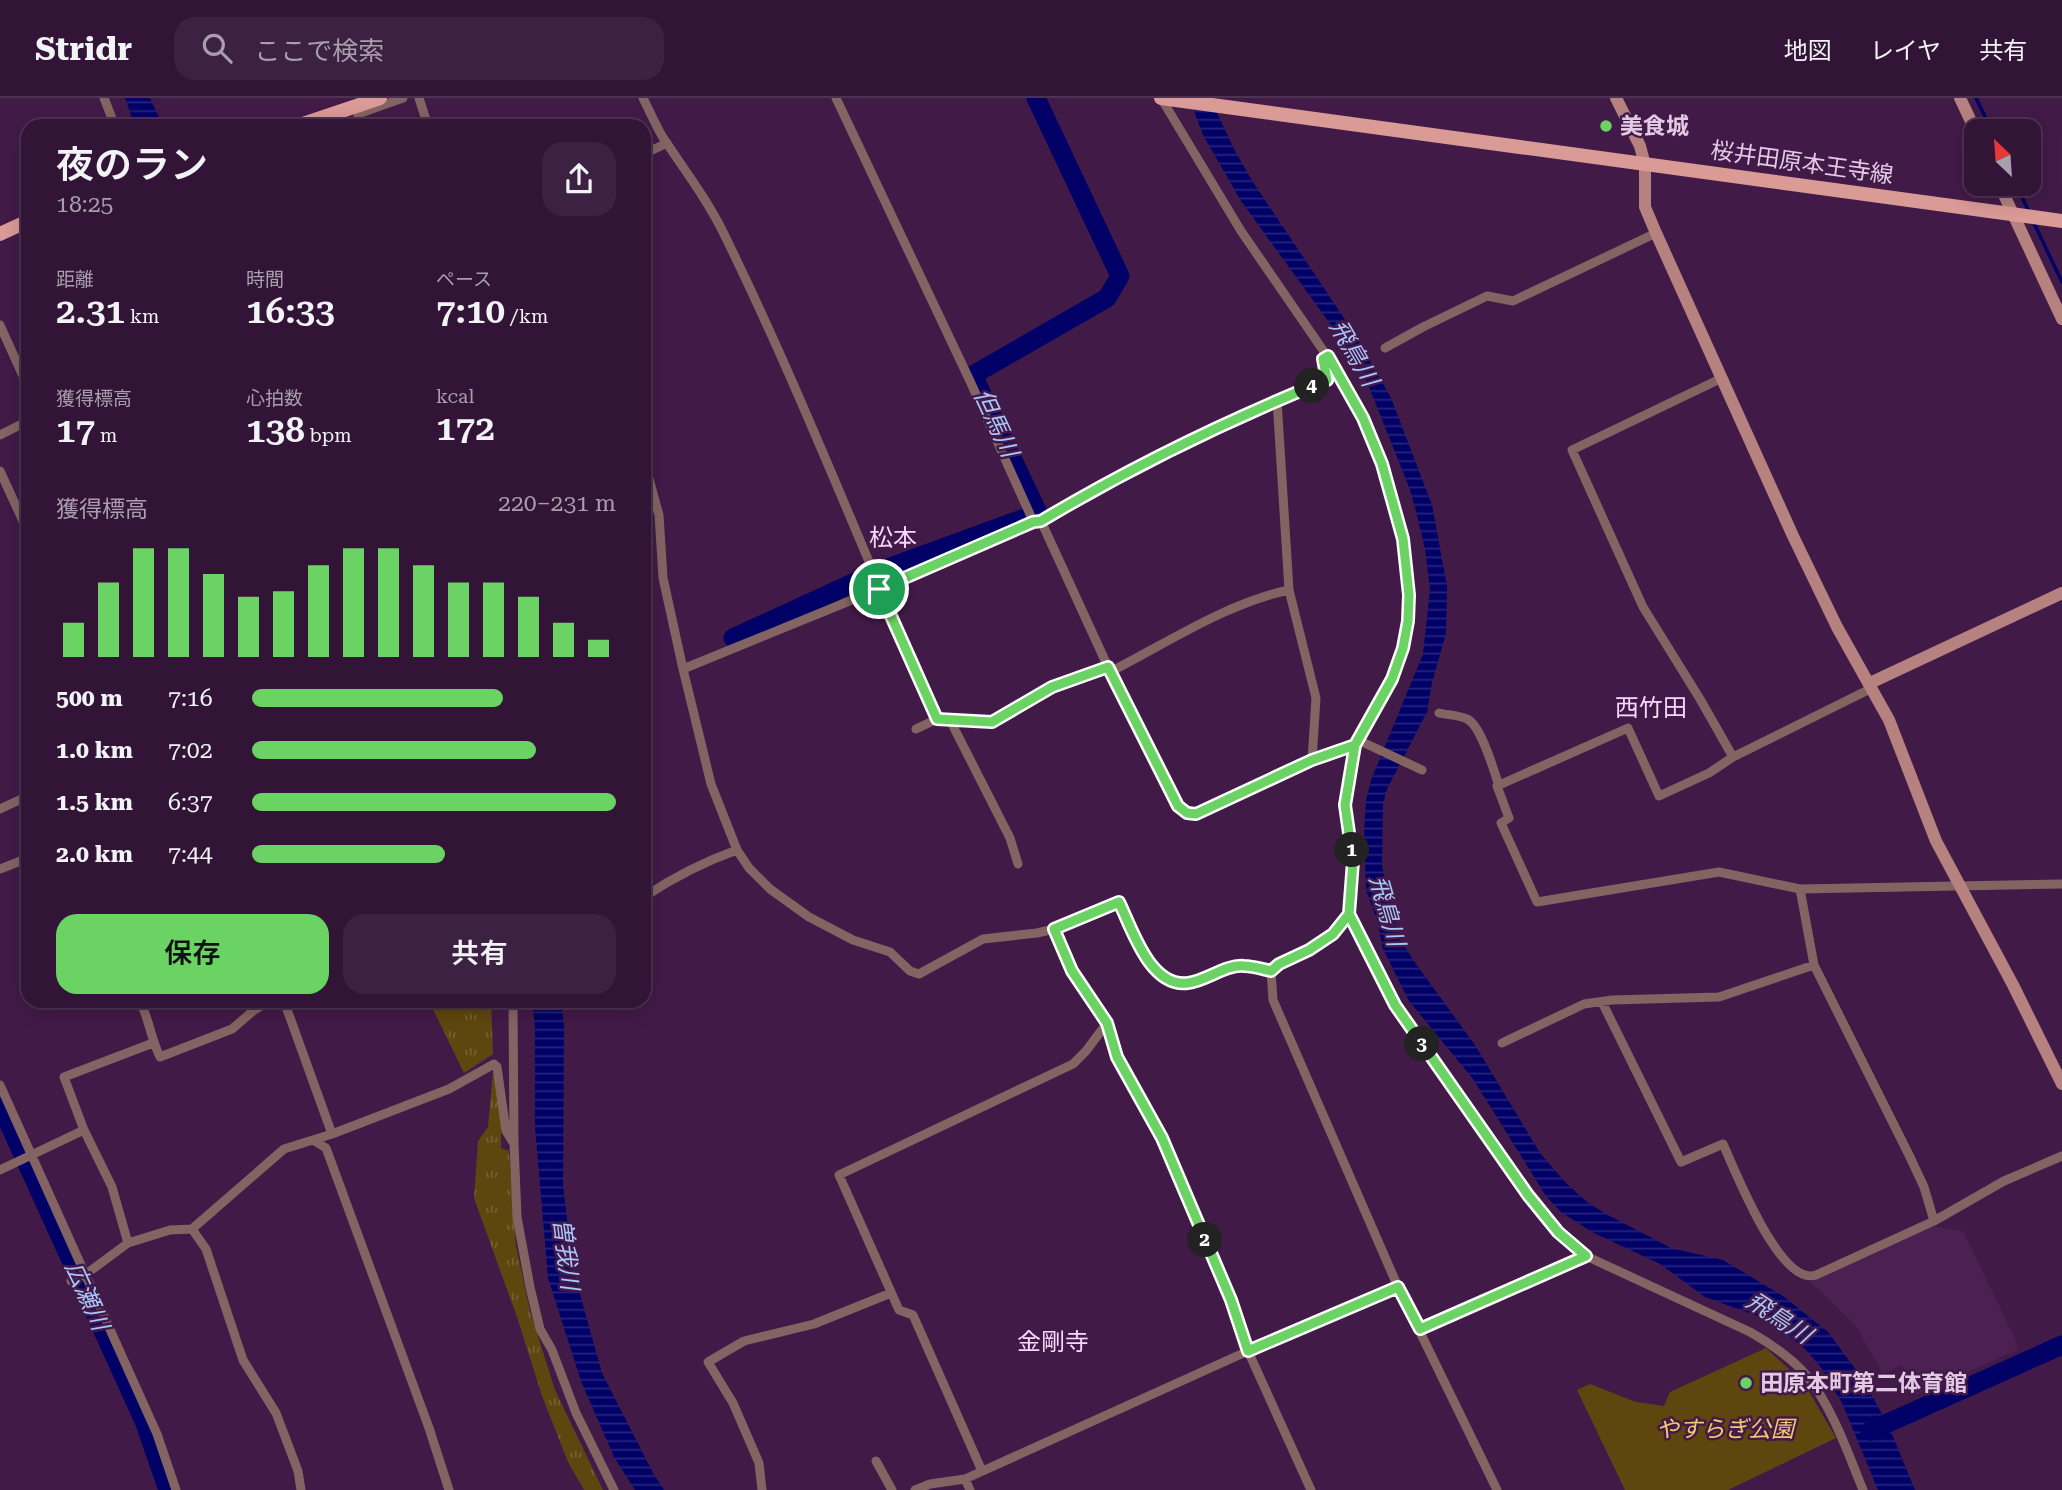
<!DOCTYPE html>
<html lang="ja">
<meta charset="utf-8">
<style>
body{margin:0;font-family:"Roboto Serif","Noto Sans JP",serif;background:#3d2142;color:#f1f3f6;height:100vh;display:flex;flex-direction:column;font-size:26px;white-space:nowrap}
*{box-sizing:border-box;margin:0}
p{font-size:23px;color:#a89ead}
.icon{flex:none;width:38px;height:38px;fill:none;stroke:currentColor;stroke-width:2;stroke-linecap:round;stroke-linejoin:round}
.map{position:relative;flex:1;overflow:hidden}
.details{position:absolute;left:21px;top:21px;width:630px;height:889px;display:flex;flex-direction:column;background:#321436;border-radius:21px;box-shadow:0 4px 18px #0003,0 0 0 2px #4d3351}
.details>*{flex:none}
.needle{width:46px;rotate:335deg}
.controls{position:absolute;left:1964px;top:21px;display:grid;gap:14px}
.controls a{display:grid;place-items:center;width:77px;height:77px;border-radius:14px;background:#321436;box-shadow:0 4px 18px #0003,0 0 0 2px #4d3351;font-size:35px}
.pin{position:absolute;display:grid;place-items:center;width:60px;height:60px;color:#fff;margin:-30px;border:4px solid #fff;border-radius:50%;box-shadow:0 2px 7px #0007}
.km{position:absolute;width:35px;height:35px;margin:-18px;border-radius:50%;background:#222;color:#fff;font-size:19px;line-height:35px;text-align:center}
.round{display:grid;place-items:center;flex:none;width:74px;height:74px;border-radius:21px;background:#3d2142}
.overview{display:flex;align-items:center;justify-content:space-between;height:119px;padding:0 35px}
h1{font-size:38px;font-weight:600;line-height:52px}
.figures{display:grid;grid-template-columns:repeat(3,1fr);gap:10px;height:119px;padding:7px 35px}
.figures div{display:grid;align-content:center}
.figures b{font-size:35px;font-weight:600}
.figures small{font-size:19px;font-weight:400}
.figures p{font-size:19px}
.chart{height:196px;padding:14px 35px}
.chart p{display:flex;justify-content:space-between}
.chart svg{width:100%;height:126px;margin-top:7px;stroke:#6ad363;stroke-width:6}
.action{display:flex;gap:14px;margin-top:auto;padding:14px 35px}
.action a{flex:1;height:80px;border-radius:21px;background:#6ad363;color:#111;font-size:28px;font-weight:600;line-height:80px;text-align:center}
.action a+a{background:#3d2142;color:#f1f3f6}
ul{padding:0 35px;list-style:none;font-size:23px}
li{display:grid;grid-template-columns:112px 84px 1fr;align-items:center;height:52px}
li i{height:18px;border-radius:9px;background:#6ad363}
header{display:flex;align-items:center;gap:42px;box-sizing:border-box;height:98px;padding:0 35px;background:#321436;border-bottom:2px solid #4d3351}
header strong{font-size:33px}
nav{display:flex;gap:38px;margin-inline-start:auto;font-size:24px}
.search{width:490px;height:63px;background:#3d2142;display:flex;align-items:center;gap:18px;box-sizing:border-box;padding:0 24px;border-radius:21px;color:#a89ead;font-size:26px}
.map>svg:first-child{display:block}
</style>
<header>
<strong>Stridr</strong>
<div class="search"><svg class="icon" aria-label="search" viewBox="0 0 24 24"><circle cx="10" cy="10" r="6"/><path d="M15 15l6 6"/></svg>ここで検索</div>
<nav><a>地図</a><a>レイヤ</a><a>共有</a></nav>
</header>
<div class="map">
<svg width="2062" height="1392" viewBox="0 0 2062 1392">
<defs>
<pattern id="grass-tufts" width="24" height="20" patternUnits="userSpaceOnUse" patternTransform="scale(1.75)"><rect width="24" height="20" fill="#5f460f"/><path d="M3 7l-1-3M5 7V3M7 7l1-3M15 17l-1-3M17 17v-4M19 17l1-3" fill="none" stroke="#765f32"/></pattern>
<pattern id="water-rules" width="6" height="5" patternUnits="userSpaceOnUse" patternTransform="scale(1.75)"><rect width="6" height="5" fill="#000067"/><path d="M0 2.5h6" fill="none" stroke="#25247d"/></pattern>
</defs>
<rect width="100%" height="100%" fill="#421a48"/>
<path fill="#4d2054" d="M1930 1128 1963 1133 2018 1247 2017 1252 1916 1297 1902 1267 1883 1276 1856 1228 1811 1184Z"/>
<path fill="url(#grass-tufts)" d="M429 903H491L493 956 464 975Z
M493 973 501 1005V1050L509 1053 516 1148 530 1213 555 1292 603 1392H584L568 1364 542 1298 518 1222 474 1100 478 1043 488 1029Z"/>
<path fill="#5f460f" d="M1766 1250 1804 1285 1836 1340 1728 1392H1625L1577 1292 1590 1286 1636 1304 1664 1308 1670 1294Z"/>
<path fill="url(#water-rules)" d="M125 0H150L163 28H135Z
M1189 0H1210L1236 55 1253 84 1354 235 1391 300 1432 407 1447 488 1446 535 1432 585 1427 614 1387 691 1383 706 1382 768 1399 839 1413 862 1475 947 1540 1055 1566 1085 1587 1104 1606 1116 1671 1150 1723 1162 1783 1198 1828 1234 1864 1283 1889 1329 1915 1392H1878L1842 1305 1820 1268 1805 1251 1768 1222 1705 1199 1660 1166 1592 1134 1561 1114 1546 1098 1473 981 1409 903 1383 851 1377 822 1366 792 1364 734 1366 702 1371 682 1423 556 1430 492 1425 451 1416 413 1409 389 1367 284 1331 227 1241 103 1203 37Z
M532 903H561L564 928 563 1087 573 1171 602 1275 653 1375 664 1392H635L614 1359 581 1283 548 1180 535 1029V929Z"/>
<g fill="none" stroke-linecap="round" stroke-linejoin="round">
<path stroke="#000067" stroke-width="3.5" d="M1976 0 1992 33
M2016 86 2030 116
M2033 123 2062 184"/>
<path stroke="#000067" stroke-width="19" d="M733 540 877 474 1038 415 973 277 1107 200 1120 178 1036 0
M0 1006 144 1323 168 1392
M1870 1333 2062 1247"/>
<path stroke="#846462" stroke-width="9" d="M104 0 115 28
M419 0 428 28
M643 0C649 12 655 26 662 38 683 70 707 101 724 136 802 295 865 460 937 621
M836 0 970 283 1033 423H1041C1133 368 1228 322 1327 282L1323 261 1327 258
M1161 0 1241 133 1327 258 1363 320 1382 366 1403 441 1407 470 1408 523 1403 550 1392 581 1355 647 1345 707 1353 763 1349 816 1333 837 1309 852 1279 866 1271 873 1273 902 1398 1189 1497 1392
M358 28V16L403 0
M644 56 667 45
M0 227 28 289
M1385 250 1423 229 1487 198 1513 203 1656 135
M1722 280 1572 352 1643 509 1700 601 1733 659
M1277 302 1289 492 1316 600 1312 662
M0 337 28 323
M644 363 659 417 663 480 683 571 711 686 737 752 749 770 770 791 809 819 853 842 890 854 910 873 919 876 983 841 1037 835 1054 831 1119 804C1132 831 1150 890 1188 885 1206 883 1226 866 1244 868 1253 868 1262 871 1271 873
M0 373 28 434
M1041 423 1108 569 1178 708 1187 715 1196 716 1312 662 1355 647
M683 571 879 491 1033 423
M1110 574C1167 545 1227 505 1289 492
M1872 590 1733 659 1709 675 1659 698 1628 630 1497 688 1509 720 1501 725 1537 804 1719 774 1800 791 2062 786
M1439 615C1447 617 1459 617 1467 621 1481 627 1494 673 1499 688
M950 622 1010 740 1018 766
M916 631 937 621 992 624 1052 589 1108 569
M1358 642 1422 672
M0 711 28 698
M0 771 28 760
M1800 791 1814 867 1909 1057 1924 1089 1934 1123
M644 799C674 779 703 764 737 752
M1349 816 1395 907 1528 1097 1558 1134 1586 1158 1750 1234C1771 1246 1791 1259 1807 1278 1832 1309 1848 1355 1863 1392
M1054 831 1072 873 1107 925 1117 959 1162 1040 1231 1202 1248 1253 1311 1392
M140 903C149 921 151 941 160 959L232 931 253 913 269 903
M284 903 332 1036
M513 903 514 1046 517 1119 530 1189 540 1231 552 1252 576 1315 614 1392
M1602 904 1681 1064 1723 1046C1735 1072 1780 1189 1816 1177L1934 1123 2004 1083 2062 1058
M1502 945 1584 906 1612 902 1719 899 1814 867
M0 987 157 1336 176 1392
M313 1042 326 1050 429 1330 449 1392
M0 1072 84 1032
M192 1131 206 1151 243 1262 276 1315 298 1373 301 1392
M128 1145 112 1089 84 1032 64 979 153 945
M71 1183 86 1176 128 1145 170 1132 192 1131 284 1051 332 1036 449 991 494 966 497 969 506 1033 514 1046
M1420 1231 1586 1158
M876 1363 892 1392
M982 1373 913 1217 899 1212 839 1077 1073 966 1086 953 1107 925
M965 1381 970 1392
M762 1392 759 1365 733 1305 708 1264 744 1243 814 1226 891 1195
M915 1392 930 1386 965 1381 1248 1253 1398 1189"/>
<path stroke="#b58280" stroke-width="12" d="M1616 0 1640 48 1645 67V109L1656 135 1793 438 1837 529 1889 622 1936 743 2013 887 2062 986
M1960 0 1976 34
M1999 86 2062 221
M1870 585 2062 495"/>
<path stroke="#da9a96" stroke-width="14" d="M1161 0 2062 123
M297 28 380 0
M0 136 28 123"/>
</g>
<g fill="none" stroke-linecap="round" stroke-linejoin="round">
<g stroke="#fff" stroke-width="14">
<path id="route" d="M879 491 937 621 992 624 1052 589 1108 569 1178 708 1187 715 1196 716 1312 662 1355 647 1345 707 1353 763 1349 816 1333 836 1309 852 1279 866 1271 873C1262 871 1253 868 1244 868 1226 866 1206 883 1188 885 1150 890 1132 831 1119 804L1054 831 1072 873 1107 925 1117 959 1162 1040 1231 1202 1248 1253 1398 1189 1420 1231 1586 1158 1558 1134 1528 1097 1395 907 1349 816 1353 763 1345 707 1355 647 1392 581 1403 550 1408 523 1409 497 1403 441 1382 366 1363 320 1328 258 1323 261 1327 282C1228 322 1133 368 1041 423L1033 424 879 491"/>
</g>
<use href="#route" stroke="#6ad363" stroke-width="9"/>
</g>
<g fill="#6ad363" stroke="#421a48" stroke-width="2.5">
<circle cx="1606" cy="28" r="7"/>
<circle cx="1746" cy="1285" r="7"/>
</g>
<g text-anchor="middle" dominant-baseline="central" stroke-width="5" stroke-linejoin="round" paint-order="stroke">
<g font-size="23" font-weight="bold" fill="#e2cae5" stroke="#421a48" text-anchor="start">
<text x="1620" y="28">美食城</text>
<text x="1760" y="1285">田原本町第二体育館</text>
</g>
<g font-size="23" fill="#e2cae5" stroke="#421a48">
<text transform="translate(1802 65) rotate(8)">桜井田原本王寺線</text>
</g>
<g font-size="23" font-style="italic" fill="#f4c771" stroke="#421a48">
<text x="1725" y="1331">やすらぎ公園</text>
</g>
<g font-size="24" font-style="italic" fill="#aac5f8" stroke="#421a48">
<text transform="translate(1354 255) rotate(60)">飛鳥川</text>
<text transform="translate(996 325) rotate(65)">但馬川</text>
<text transform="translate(1387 813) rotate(74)">飛鳥川</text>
<text transform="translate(566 1156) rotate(83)">曽我川</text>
<text transform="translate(87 1198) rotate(66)">広瀬川</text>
<text transform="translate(1779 1220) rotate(33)">飛鳥川</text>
</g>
<g font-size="24" fill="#f6d8fa" stroke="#421a48">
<text x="893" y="440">松本</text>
<text x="1651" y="610">西竹田</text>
<text x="1053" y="1244">金剛寺</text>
</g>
</g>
</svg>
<div class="controls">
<a><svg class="needle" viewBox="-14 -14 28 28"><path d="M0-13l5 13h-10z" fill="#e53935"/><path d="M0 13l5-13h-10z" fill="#a89ead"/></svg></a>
</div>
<div class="pin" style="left:879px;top:491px;background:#1e9e55"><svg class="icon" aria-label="arrive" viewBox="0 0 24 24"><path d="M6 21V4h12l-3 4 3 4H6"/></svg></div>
<b class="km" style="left:1352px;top:752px">1</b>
<b class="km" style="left:1205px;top:1142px">2</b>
<b class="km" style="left:1422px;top:946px">3</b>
<b class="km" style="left:1312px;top:288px">4</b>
<section class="details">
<div class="overview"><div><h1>夜のラン</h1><p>18:25</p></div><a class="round"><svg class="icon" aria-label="share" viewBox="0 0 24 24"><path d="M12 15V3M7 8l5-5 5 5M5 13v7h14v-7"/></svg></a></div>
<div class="figures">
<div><p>距離</p><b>2.31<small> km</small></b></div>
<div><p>時間</p><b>16:33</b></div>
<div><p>ペース</p><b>7:10<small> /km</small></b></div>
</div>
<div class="figures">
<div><p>獲得標高</p><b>17<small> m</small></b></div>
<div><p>心拍数</p><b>138<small> bpm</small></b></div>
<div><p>kcal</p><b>172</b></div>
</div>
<div class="chart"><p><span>獲得標高</span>220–231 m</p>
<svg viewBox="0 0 160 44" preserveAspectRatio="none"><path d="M5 44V32M15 44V18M25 44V6M35 44V6M45 44V15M55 44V23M65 44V21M75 44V12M85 44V6M95 44V6M105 44V12M115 44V18M125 44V18M135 44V23M145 44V32M155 44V38"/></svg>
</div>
<ul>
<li><b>500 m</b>7:16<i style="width:69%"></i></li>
<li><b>1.0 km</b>7:02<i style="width:78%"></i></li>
<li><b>1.5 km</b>6:37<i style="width:100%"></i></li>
<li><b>2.0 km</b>7:44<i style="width:53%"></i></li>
</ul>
<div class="action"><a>保存</a><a>共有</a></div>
</section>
</div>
